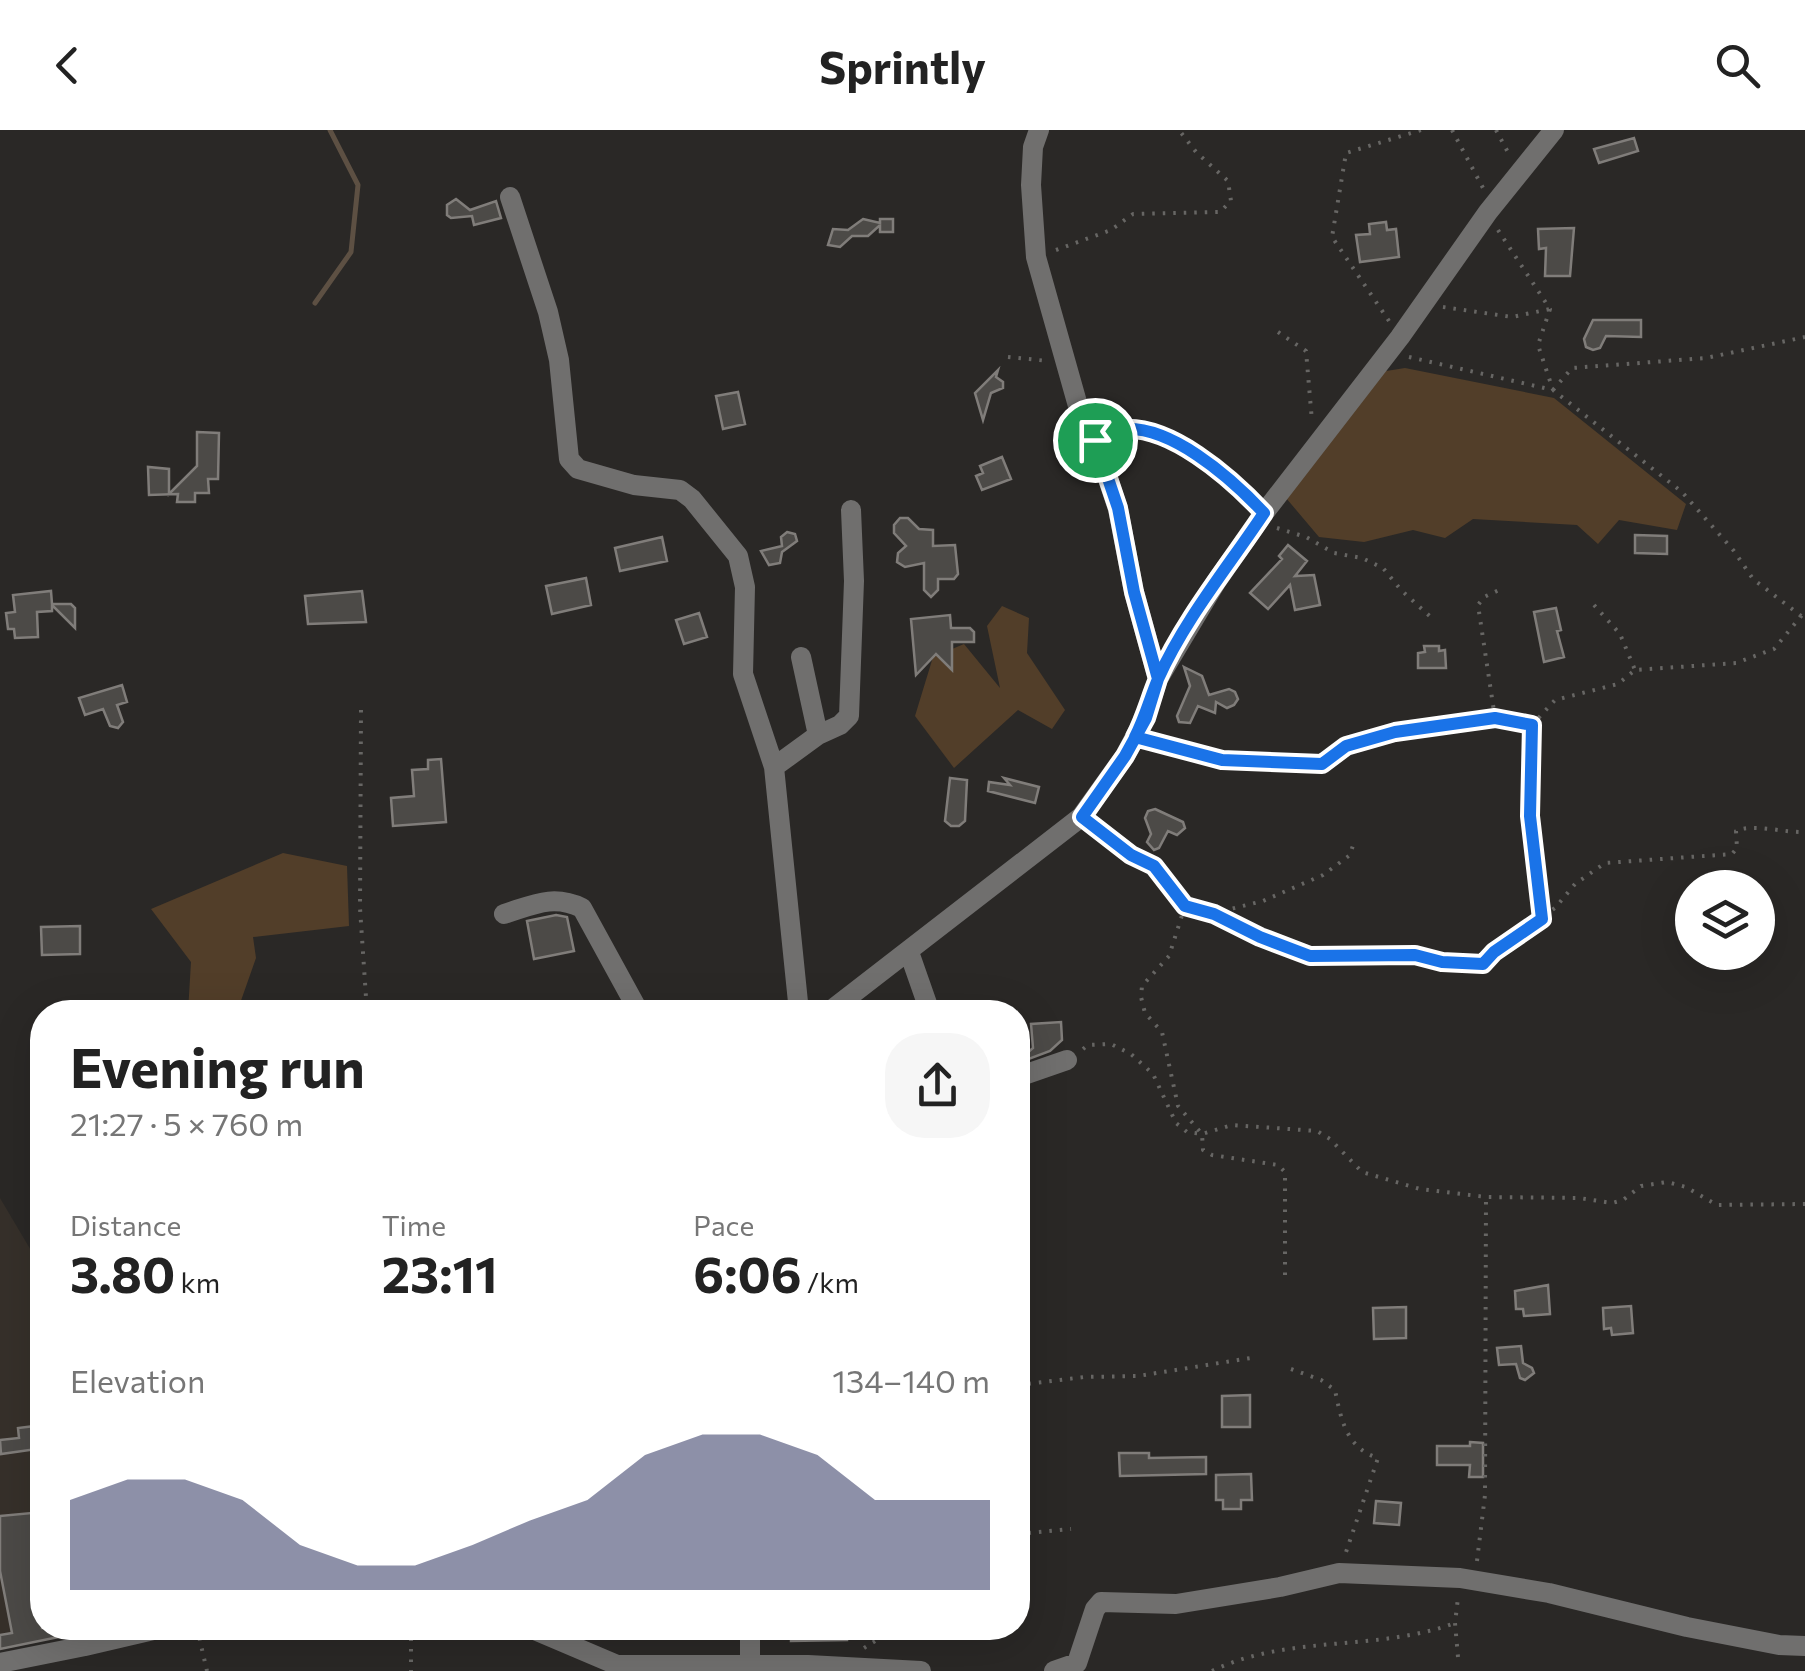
<!DOCTYPE html>
<meta charset="utf-8">
<style>
body{margin:0;font-family:Commissioner,sans-serif;background:#f6f6f6;color:#222;height:100vh;display:flex;flex-direction:column;font-size:38px;white-space:nowrap}
*{box-sizing:border-box;margin:0}
p{font-size:32px;color:#767676}
.icon{flex:none;width:55px;height:55px;fill:none;stroke:currentColor;stroke-width:2;stroke-linecap:round;stroke-linejoin:round}
.map{position:relative;flex:1;overflow:hidden}
.drawer{position:absolute;left:30px;top:870px;width:1000px;height:640px;display:flex;flex-direction:column;background:#fff;border-radius:40px;box-shadow:0 10px 40px #0002}
.drawer>*{flex:none}
.controls{position:absolute;left:1675px;top:740px;display:grid;gap:20px}
.controls a{display:grid;place-items:center;width:100px;height:100px;border-radius:50%;background:#fff;box-shadow:0 10px 40px #0002;font-size:50px}
.pin{position:absolute;display:grid;place-items:center;width:85px;height:85px;color:#fff;margin:-42px;border:5px solid #fff;border-radius:50%;box-shadow:0 2px 10px #0007}
.round{display:grid;place-items:center;flex:none;width:105px;height:105px;border-radius:40px;background:#f6f6f6}
.overview{display:flex;align-items:center;justify-content:space-between;height:170px;padding:0 40px}
h1{font-size:55px;font-weight:700;line-height:75px}
.figures{display:grid;grid-template-columns:repeat(3,1fr);gap:15px;height:170px;padding:10px 40px}
.figures div{display:grid;align-content:center}
.figures b{font-size:50px;font-weight:700}
.figures small{font-size:28px;font-weight:400}
.figures p{font-size:28px}
.chart{height:280px;padding:20px 40px}
.chart p{display:flex;justify-content:space-between}
.chart svg{width:100%;height:180px;margin-top:10px;fill:#5e6284;opacity:.7}
header{display:flex;justify-content:space-between;align-items:center;height:130px;padding:0 40px;background:#fff;font-size:45px;font-weight:700}
.map>svg:first-child{display:block}
</style>
<header><svg class="icon" aria-label="back" viewBox="0 0 24 24"><path d="M15 5l-7 7 7 7"/></svg>Sprintly<svg class="icon" aria-label="search" viewBox="0 0 24 24"><circle cx="10" cy="10" r="6"/><path d="M15 15l6 6"/></svg></header>
<div class="map">
<svg width="1805" height="1541" viewBox="0 0 1805 1541">
<rect width="100%" height="100%" fill="#2a2826"/>
<path fill="#36302a" d="M0 1068 42 1139V1341L39 1355 42 1372V1498H67L68 1504 0 1516Z"/>
<path fill="#523e29" d="M1405 238 1554 268 1686 374 1677 400 1619 390 1598 414 1577 395 1473 389 1445 408 1413 400 1364 412 1319 407 1286 368 1380 242Z
M1002 476 1029 488 1027 523 1065 580 1052 599 1018 580 954 638 915 586 933 527 964 514 1000 558 987 496Z
M283 723 347 736 349 796 253 807 256 828 237 882H188L191 832 151 779Z"/>
<g fill="none" stroke-linecap="round" stroke-linejoin="round">
<path stroke="#5d5043" stroke-width="5" d="M315 173 351 122 358 55 330 0"/>
</g>
<path fill="#4c4a47" stroke="#807d7a" stroke-width="2.5" d="M1634 8 1638 21 1599 33 1594 19Z
M456 69 470 80 496 71 501 88 474 95 472 86 451 88 447 85V75Z
M863 89 880 93V89H893V102H880V95L868 106H852L840 117 828 115 833 99 848 100Z
M1386 92 1387 100 1396 99 1399 127 1360 132 1356 105 1370 104 1369 94Z
M1574 98 1570 146H1545L1546 118 1539 119 1538 99Z
M1593 190H1641V207L1606 206 1600 218 1593 220 1586 217 1584 209Z
M998 240 996 247 1003 252V258L991 263 983 290 975 263Z
M738 262 745 294 723 299 716 266Z
M197 302 219 303 218 349H208L209 363H195V372H177L178 364 149 365 148 337 169 339V364L197 336Z
M1002 327 1011 349 982 360 976 346 983 343 980 336Z
M900 388H908L919 399 933 400V416L955 415 958 444 954 449H938V460L931 467 924 460V433L905 437 897 432 898 423 906 416 894 403V395Z
M787 402 795 404 797 411 782 422 780 433 769 435 761 421 782 416 781 407Z
M1635 405 1667 406V424L1635 423Z
M662 407 667 431 620 441 615 418Z
M1288 415 1307 431 1295 446 1314 445 1320 475 1295 480 1290 455 1268 479 1250 463 1282 429 1279 426Z
M586 448 591 475 552 484 546 456Z
M51 461 52 474H71L75 478V498L52 475V481L37 482 38 507 15 508 14 499H8L6 483 15 482 13 465Z
M362 461 366 492 308 494 305 466Z
M1556 478 1561 500 1557 501 1564 527 1544 532 1534 482Z
M699 483 707 507 684 514 676 490Z
M950 485 951 498H970L974 502V512H952V540L936 524 916 545 911 489Z
M1424 516H1439V521L1445 520 1446 538H1418V523L1425 522Z
M1184 537 1202 546 1209 565 1229 559 1235 562 1238 569 1234 575 1227 578 1216 572 1215 583 1198 576 1190 593 1179 592 1177 586 1190 556Z
M122 555 127 572 117 575 123 592 118 598 110 596 103 579 85 585 79 568Z
M441 629 446 692 393 696 391 668 414 666 412 640 428 639V630Z
M950 648 967 650 965 691 959 696H951L945 691Z
M1004 648 1039 657 1035 673 988 661 989 652 1010 655Z
M1155 679 1183 692 1185 698 1177 705 1168 701 1159 718 1154 720 1147 712 1151 704 1145 688 1148 681Z
M556 785 567 787 574 821 534 829 527 791Z
M80 796V824L42 825 41 797Z
M1061 892 1062 910 1050 921 1026 930V924L1033 918 1031 894Z
M1548 1155 1550 1184 1524 1186 1523 1179H1516L1515 1161Z
M1631 1176 1633 1203 1612 1205 1611 1198 1604 1199 1603 1178Z
M1406 1177V1208L1374 1209 1373 1178Z
M1521 1216 1523 1233 1532 1238 1534 1243 1525 1250 1520 1248 1516 1234 1499 1235 1497 1218Z
M1250 1265V1297H1222V1266Z
M35 1296 37 1319 1 1324 0 1310 19 1308 18 1298Z
M1470 1312 1483 1313V1347H1469L1470 1335H1437V1316H1470Z
M1119 1323H1149V1328L1206 1327V1344L1120 1346Z
M1251 1344 1252 1370H1241V1379H1223V1370H1216V1345Z
M1376 1371 1401 1373 1399 1395 1374 1393Z
M42 1382V1498H84L78 1503 0 1519V1505L12 1503 0 1441V1386Z
M791 1498H847V1510L791 1511Z"/>
<g fill="none" stroke-linecap="round" stroke-linejoin="round">
<path stroke="#676664" stroke-width="4" stroke-dasharray="2.5 8" stroke-linecap="butt" d="M1452 0 1483 58
M1496 0 1510 26
M1498 100 1550 179 1538 215 1553 260
M1056 120 1111 100 1133 84 1220 82 1231 71 1228 51 1196 22 1179 0
M1443 177 1512 187 1550 179
M1389 191 1332 107 1346 23 1421 0
M1278 202 1306 221 1312 291
M1008 227 1048 231
M1409 227 1553 260 1682 362 1734 421 1753 449 1805 489
M1553 260 1572 238 1706 228 1805 207
M1113 301 1157 302 1232 350 1250 369
M1277 398 1306 407 1334 423 1362 428 1383 438 1401 460 1434 490
M1594 475 1620 504 1635 540
M361 580 360 778 367 882
M1495 588 1478 475 1484 467 1499 460
M1532 595 1530 685 1542 789
M1155 612 1221 630 1323 634 1346 616 1395 602 1495 588 1532 595 1555 570 1618 554 1635 540 1736 533 1774 519 1802 485
M1097 699 1131 725 1154 736 1185 776 1214 783 1263 771 1323 745 1350 725 1354 712
M1185 776 1169 826 1142 856 1141 867 1145 883 1162 902 1178 976 1202 1004 1203 1020 1212 1025 1278 1035 1285 1042V1152
M1214 783 1260 807 1311 825H1415L1442 832 1483 834 1494 822 1555 778 1575 754 1605 733 1732 724 1737 718 1736 701C1752 693 1785 703 1805 702
M1083 919 1088 915 1111 914 1131 924 1153 944 1176 993 1187 1002 1202 1004 1232 995 1317 1001 1330 1009 1362 1042 1420 1059 1486 1067 1579 1068 1612 1073 1623 1070 1641 1056 1667 1052 1686 1057 1717 1075 1805 1074
M1291 1239 1321 1250 1335 1260C1341 1289 1346 1318 1378 1328L1345 1425
M1018 1255 1084 1247 1138 1246 1257 1227
M1018 1404 1071 1399
M1477 1431 1485 1365 1486 1067
M197 1498 207 1541
M411 1498V1541
M864 1518 896 1498
M1458 1527 1455 1493 1458 1468
M1212 1541C1288 1504 1377 1522 1455 1493"/>
<path stroke="#706f6e" stroke-width="20" d="M1039 0 1033 17 1031 55 1036 127 1080 283 1095 310 1118 379 1134 462 1158 549
M510 67 548 182 559 230 569 329 578 339 634 355 680 360 692 369 738 426 745 457 743 544 774 637 799 882
M801 527 818 605
M774 637 818 605 840 595 849 586 854 451 851 380
M504 784C533 775 553 764 582 778L639 882
M909 822 930 882
M829 882 1081 687 1125 626 1145 588 1158 549 1216 452 1264 383 1400 207 1488 82 1554 0
M1018 947 1067 930
M530 1498 617 1535H808L921 1541
M750 1498V1541
M85 1516 162 1498
M0 1533 85 1516 102 1498
M1054 1541 1077 1533 1095 1479 1101 1472 1176 1474 1280 1457 1339 1443 1460 1448 1549 1463 1687 1497 1779 1515 1805 1516"/>
</g>
<g fill="none" stroke-linecap="round" stroke-linejoin="round">
<g stroke="#fff" stroke-width="20">
<path id="route" d="M1095 310 1118 378 1134 462 1158 549 1146 588 1125 626 1082 687 1131 725 1154 736 1185 776 1214 784 1260 807 1310 826 1415 825 1442 832 1483 834 1494 822 1542 789 1530 686 1532 595 1495 588 1395 602 1346 616 1322 634 1222 630 1135 607C1145 588 1150 568 1158 549 1185 489 1228 437 1264 383 1232 349 1167 290 1116 300 1110 301 1101 307 1095 310"/>
</g>
<use href="#route" stroke="#1a73e8" stroke-width="12"/>
</g>
</svg>
<div class="controls">
<a><svg class="icon" aria-label="layers" viewBox="0 0 24 24"><path d="M12 4l9 5-9 5-9-5zM3 14l9 5 9-5"/></svg></a>
</div>
<div class="pin" style="left:1095px;top:310px;background:#1e9e55"><svg class="icon" aria-label="arrive" viewBox="0 0 24 24"><path d="M6 21V4h12l-3 4 3 4H6"/></svg></div>
<section class="drawer">
<div class="overview"><div><h1>Evening run</h1><p>21:27 · 5 × 760 m</p></div><a class="round"><svg class="icon" aria-label="share" viewBox="0 0 24 24"><path d="M12 15V3M7 8l5-5 5 5M5 13v7h14v-7"/></svg></a></div>
<div class="figures">
<div><p>Distance</p><b>3.80<small> km</small></b></div>
<div><p>Time</p><b>23:11</b></div>
<div><p>Pace</p><b>6:06<small> /km</small></b></div>
</div>
<div class="chart"><p><span>Elevation</span>134–140 m</p>
<svg viewBox="0 0 160 44" preserveAspectRatio="none"><path d="M0 44V22L10 17L20 17L30 22L40 33L50 38L60 38L70 33L80 27L90 22L100 11L110 6L120 6L130 11L140 22L150 22L160 22V44z"/></svg>
</div>
</section>
</div>
